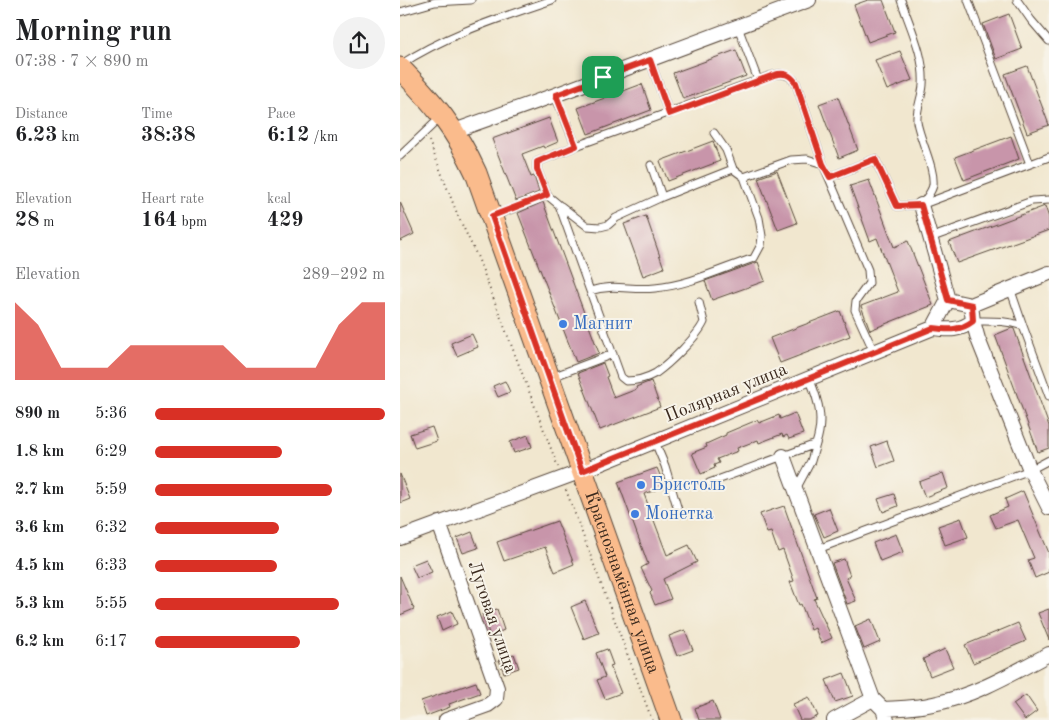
<!DOCTYPE html>
<meta charset="utf-8">
<style>
body{margin:0;font-family:"Old Standard TT",serif;background:#f2f2f2;color:#202124;height:100vh;display:flex;flex-direction:column;font-size:19px;white-space:nowrap}
*{box-sizing:border-box;margin:0}
p{font-size:16px;color:#757577}
.icon{flex:none;width:28px;height:28px;fill:none;stroke:currentColor;stroke-width:2;stroke-linecap:round;stroke-linejoin:round}
.map{position:relative;flex:1;overflow:hidden}
.side{display:flex;flex-direction:column;background:#fff;width:400px}
.side>*{flex:none}
.pin{position:absolute;display:grid;place-items:center;width:42px;height:42px;color:#fff;margin:-21px;border-radius:10px;box-shadow:0 2px 8px #0006}
.round{display:grid;place-items:center;flex:none;width:52px;height:52px;border-radius:26px;background:#f2f2f2}
.headline{display:flex;align-items:center;justify-content:space-between;height:85px;padding:0 15px}
h1{font-size:28px;font-weight:600;line-height:38px}
.stats{display:grid;grid-template-columns:repeat(3,1fr);gap:8px;height:85px;padding:5px 15px}
.stats div{display:grid;align-content:center}
.stats b{font-size:21px;font-weight:600}
.stats small{font-size:14px;font-weight:400}
.stats p{font-size:14px}
.chart{height:140px;padding:10px 15px}
.chart p{display:flex;justify-content:space-between}
.chart svg{width:100%;height:90px;margin-top:5px;fill:#d93025;opacity:.7}
ul{padding:0 15px;list-style:none;font-size:16px}
li{display:grid;grid-template-columns:80px 60px 1fr;align-items:center;height:38px}
li i{height:12px;border-radius:6px;background:#d93025}
main{display:flex;flex:1;min-height:0}
.map>svg:first-child{display:block}
</style>
<main>
<section class="side">
<div class="headline"><div><h1>Morning run</h1><p>07:38 · 7 × 890 m</p></div><a class="round"><svg class="icon" aria-label="share" viewBox="0 0 24 24"><path d="M12 15V3M7 8l5-5 5 5M5 13v7h14v-7"/></svg></a></div>
<div class="stats">
<div><p>Distance</p><b>6.23<small> km</small></b></div>
<div><p>Time</p><b>38:38</b></div>
<div><p>Pace</p><b>6:12<small> /km</small></b></div>
</div>
<div class="stats">
<div><p>Elevation</p><b>28<small> m</small></b></div>
<div><p>Heart rate</p><b>164<small> bpm</small></b></div>
<div><p>kcal</p><b>429</b></div>
</div>
<div class="chart"><p><span>Elevation</span>289–292 m</p>
<svg viewBox="0 0 160 44" preserveAspectRatio="none"><path d="M0 44V6L10 17L20 38L30 38L40 38L50 27L60 27L70 27L80 27L90 27L100 38L110 38L120 38L130 38L140 17L150 6L160 6V44z"/></svg>
</div>
<ul>
<li><b>890 m</b>5:36<i style="width:100%"></i></li>
<li><b>1.8 km</b>6:29<i style="width:55%"></i></li>
<li><b>2.7 km</b>5:59<i style="width:77%"></i></li>
<li><b>3.6 km</b>6:32<i style="width:54%"></i></li>
<li><b>4.5 km</b>6:33<i style="width:53%"></i></li>
<li><b>5.3 km</b>5:55<i style="width:80%"></i></li>
<li><b>6.2 km</b>6:17<i style="width:63%"></i></li>
</ul>
</section>
<div class="map">
<svg width="649" height="720" viewBox="0 0 649 720">
<rect width="100%" height="100%" fill="#f7f3e8"/>
<filter id="ink" filterUnits="userSpaceOnUse"><feTurbulence type="fractalNoise" baseFrequency=".02" numOctaves="2"/><feDisplacementMap in="SourceGraphic" scale="10" xChannelSelector="R" yChannelSelector="G"/><feConvolveMatrix kernelMatrix="1 2 1 2 8 2 1 2 1" color-interpolation-filters="sRGB"/></filter>
<filter id="wash" filterUnits="userSpaceOnUse"><feTurbulence type="fractalNoise" baseFrequency=".0096" numOctaves="4" result="noise"/><feDisplacementMap in="SourceGraphic" scale="20" xChannelSelector="R" yChannelSelector="G"/><feGaussianBlur stdDeviation="1.12" result="paint"/><feColorMatrix in="noise" values="0 0 0 0 0 0 0 0 0 0 0 0 0 0 0 0 0 1.4 0 .05"/><feComposite in="paint" operator="in"/></filter>
<g filter="url(#wash)">
<rect width="100%" height="100%" fill="#f1e7cf"/>
<g id="blocks">
<path fill="#c895aa" d="M468 0H483L495 32 468 42 454 5Z
M609 14 622 49 596 59 583 24Z
M336 50 346 76 283 99 273 73Z
M500 51 512 80 487 90 475 60Z
M627 66 649 125 627 133 605 74Z
M242 84 251 110 188 134 178 108Z
M438 97 458 150 439 158 419 104Z
M149 118 158 142 144 148 143 146 122 154 131 177 134 176 139 192 116 201 92 139Z
M611 136 619 159 564 180 555 157Z
M313 141 320 161 268 181 260 161Z
M377 171 397 223 378 230 358 178Z
M469 180 494 247 508 241 533 305 470 330 461 306 498 292 477 238 470 241 450 186Z
M0 202 14 234 0 241Z
M143 202 199 353 176 362 118 213Z
M645 206 649 218V230L557 263 549 242Z
M246 216 264 268 243 276 224 224Z
M358 262 365 281 312 300 305 281Z
M440 311 450 336 380 363 370 338Z
M612 328 614 329 649 426V448L638 452 595 335Z
M72 334 78 347 57 356 51 343Z
M203 363 208 376 206 377 214 398 237 389 236 387 251 381 260 407 200 430 178 373Z
M105 381 110 392 98 397 93 386Z
M395 413 403 434 389 439 387 435 383 437 382 434 359 443 358 440 337 448 338 451 317 459 319 463 314 465 315 468 301 474 292 453 307 447 306 444 326 435V433L357 420 359 423 379 415 380 419Z
M32 427 37 441 15 448 10 434Z
M128 435 132 447 114 453 110 442Z
M487 441 494 461 478 467 471 447Z
M257 468 265 487 244 494 267 555 289 545 297 562 263 579 271 599 255 605 250 593 252 591 241 568 248 564 218 482Z
M543 473 548 488 525 497 519 482Z
M0 474 10 499 0 503Z
M623 491 649 553V572L635 578 628 560 634 558 618 520 596 528 590 515 608 507 605 499Z
M494 494 498 506 483 512 478 499Z
M384 506 417 598 414 599 432 638 421 643 415 628 411 630 401 604 399 605 390 582 394 581 383 550 378 552 371 532 367 533 360 514Z
M429 508 438 531 424 537 414 514Z
M561 518 568 537 545 545 538 526Z
M157 521 174 564 155 572 145 547 104 561 97 542Z
M72 532 78 548 63 553 57 538Z
M496 534 503 552 480 561 473 543Z
M26 559 32 572 17 578 11 565Z
M444 559 450 576 446 578 456 601 447 604 432 563Z
M0 576 14 609 0 615Z
M185 601 199 633 184 639 171 607Z
M97 609 104 630 90 636 82 614Z
M649 609V640L638 613Z
M52 611 57 624 42 631 37 617Z
M471 619 480 642 464 649 455 626Z
M618 623 626 641 573 663 565 645Z
M285 630 293 650 277 656 269 636Z
M207 649 213 665 210 666 221 693 205 699 197 680 205 677 196 653Z
M545 649 553 667 530 676 523 659Z
M114 654 119 668 104 673 99 660Z
M444 673 453 696 435 702 426 680Z
M76 682 80 693 49 704 50 707 26 716 21 701Z
M626 695 637 711 625 720 613 704Z
M409 697 418 716 409 720H400L393 704Z
M313 701 320 720H299L295 708Z"/>
</g>
</g>
<g filter="url(#ink)">
<use href="#blocks" fill-opacity="0" stroke="#564639" stroke-width="1"/>
<g fill="none" stroke-linecap="round" stroke-linejoin="round">
<g stroke="#564639" stroke-width="9">
<path id="lane" d="M501 0C510 27 525 56 523 85 522 98 516 109 517 122 520 140 535 168 533 185 532 192 525 199 522 205
M568 0 630 164
M617 0 631 20 649 41
M0 12 35 2 71 0
M338 27 358 80
M250 60 269 114
M0 65C47 34 100 18 152 0
M155 95 176 146
M0 156 41 117
M251 165 262 197
M344 177 391 160 407 159 423 164
M430 177 475 159 497 206 521 205 649 157
M161 206 187 226 200 227 208 225 216 218 262 197 333 169
M94 216 147 195
M530 238 632 201 649 200
M610 288 623 326 649 396
M190 291C213 283 231 291 255 288 289 285 321 269 354 258L361 245 362 236 359 218 344 177 333 169 326 150 314 133
M299 302 304 322C298 336 269 364 256 373 247 378 236 381 226 381L221 377 159 205 147 195 137 169V162L176 146 358 80C372 75 386 68 396 83L423 164 468 270 469 283 456 301 455 310 474 352
M573 321C591 321 606 320 623 326
M152 377 213 354
M255 442 265 466 278 510
M309 483 416 444C424 420 419 402 410 380
M396 489 411 461 416 444
M418 549 630 470 649 460"/>
</g>
<g stroke="#564639" stroke-width="16">
<path id="street" d="M54 131 155 95 409 0
M521 205 548 300
M571 305 573 321 578 339 630 470 649 508
M533 328C549 330 560 331 573 321
M383 456 473 699 483 709 487 720
M39 523 97 688 96 699 88 705 46 720
M0 538 182 471 533 328 548 300 571 305 649 273
M483 709C500 708 517 708 533 704 574 696 613 673 649 654
M434 720 473 699"/>
</g>
<g stroke="#564639" stroke-width="23">
<g id="primary">
<path id="s1" d="M0 68C33 102 56 129 76 173L271 720"/>
</g>
</g>
<path stroke="#564639" stroke-width="2" stroke-dasharray="1 4" stroke-linecap="butt" d="M29 141 58 216 78 258 158 467
M166 490 252 720"/>
<use href="#lane" stroke="#fff" stroke-width="7"/>
<use href="#street" stroke="#fff" stroke-width="14"/>
<use href="#primary" stroke="#fabb8c" stroke-width="21"/>
</g>
</g>
<g fill="none" stroke-linecap="round" stroke-linejoin="round" filter="url(#ink)">
<g stroke="#fff" stroke-width="10">
<path id="route" d="M250 60 269 114 374 75C384 72 390 74 396 83L423 164 430 177 475 159 497 206 521 205 548 300 572 305 573 321C560 331 549 330 533 328L182 471 92 216 147 195 137 169V162L176 146 156 95Z"/>
</g>
<use href="#route" stroke="#d93025" stroke-width="6"/>
</g>
<g fill="#3f7fe0" stroke="#f7f3e8" stroke-width="2">
<circle cx="163" cy="324" r="5"/>
<circle cx="241" cy="485" r="5"/>
<circle cx="235" cy="514" r="5"/>
</g>
<g text-anchor="middle" dominant-baseline="central" stroke-width="4" stroke-linejoin="round" paint-order="stroke">
<g font-size="18" fill="#366cbe" stroke="#f7f3e8" text-anchor="start">
<text x="173" y="324">Магнит</text>
<text x="251" y="485">Бристоль</text>
<text x="245" y="514">Монетка</text>
</g>
<g font-size="18" fill="#3b2a1e" stroke="#f7f3e8">
<text transform="translate(326 393) rotate(-22)">Полярная улица</text>
<text stroke="none"><textPath href="#s1" startOffset="565">Краснознамённая улица</textPath></text>
<text transform="translate(92 617) rotate(71)">Луговая улица</text>
</g>
</g>
</svg>
<div class="pin" style="left:203px;top:77px;background:#1e9e55"><svg class="icon" aria-label="arrive" viewBox="0 0 24 24"><path d="M6 21V4h12l-3 4 3 4H6"/></svg></div>
</div>
</main>
